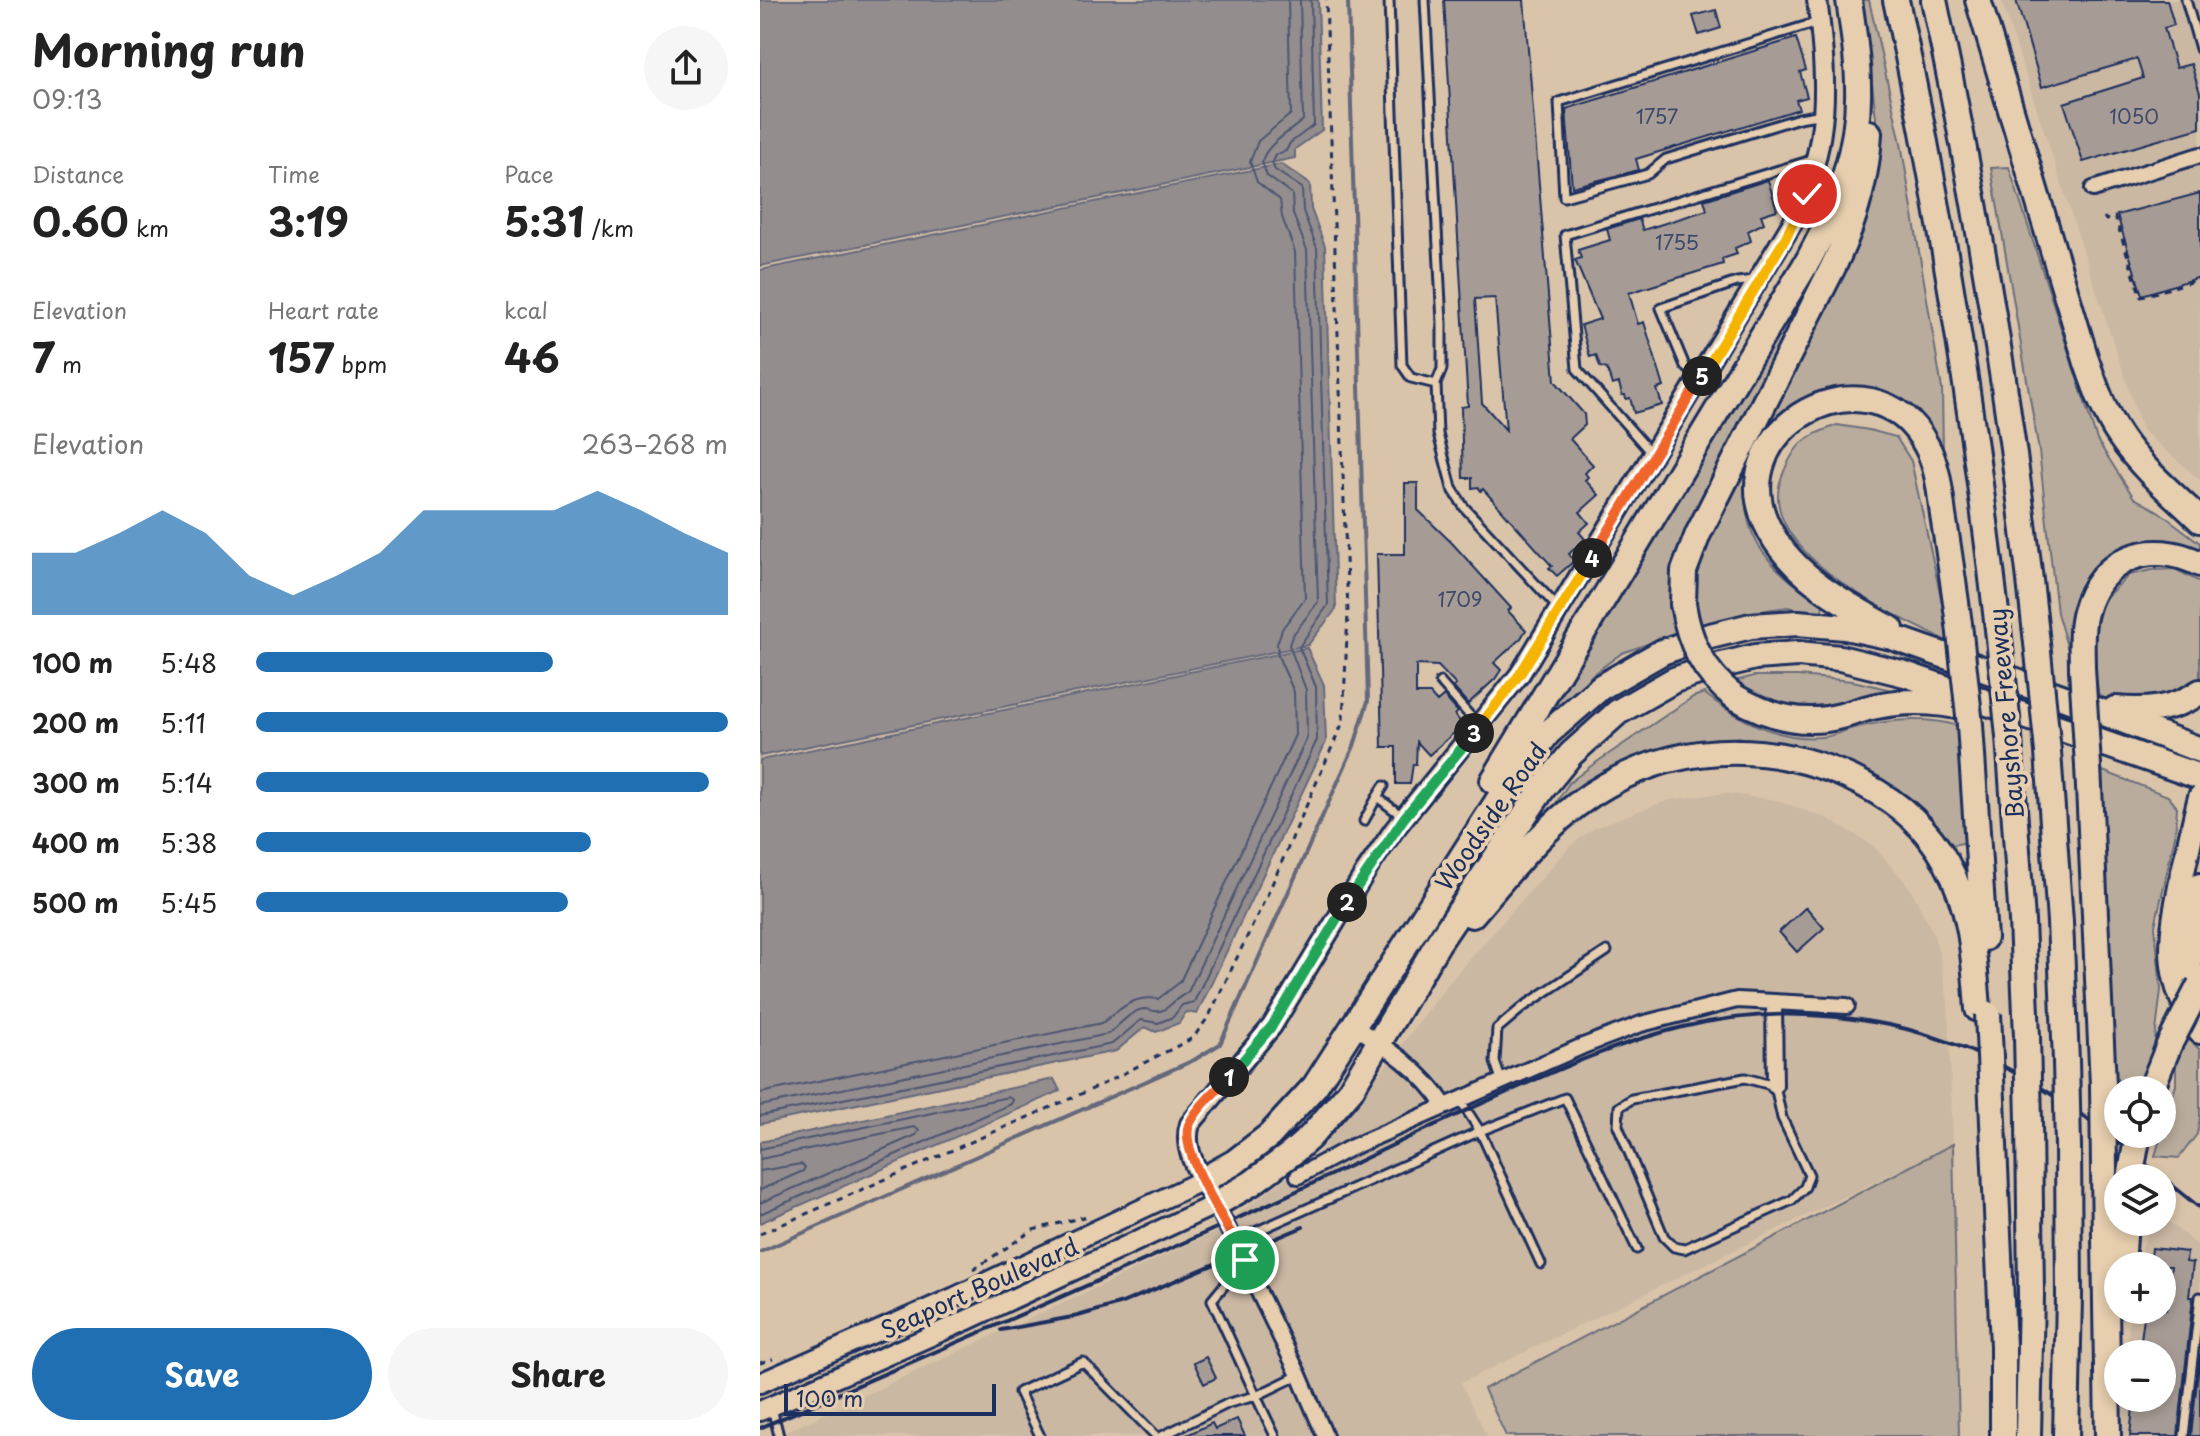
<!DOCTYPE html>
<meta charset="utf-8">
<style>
body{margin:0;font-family:"Playpen Sans",sans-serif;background:#f6f6f6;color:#222;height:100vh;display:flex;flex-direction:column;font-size:30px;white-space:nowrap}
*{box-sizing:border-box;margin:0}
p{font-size:26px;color:#767676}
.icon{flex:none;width:44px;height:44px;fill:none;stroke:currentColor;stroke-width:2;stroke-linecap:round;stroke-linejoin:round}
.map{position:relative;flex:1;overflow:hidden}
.side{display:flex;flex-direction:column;background:#fff;width:760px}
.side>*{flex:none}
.controls{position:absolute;left:1344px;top:1076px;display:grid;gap:16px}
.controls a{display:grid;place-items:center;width:72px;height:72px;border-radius:50%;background:#fff;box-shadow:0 4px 12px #0003;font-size:40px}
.scale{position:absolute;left:24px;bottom:20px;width:212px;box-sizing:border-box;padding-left:8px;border:4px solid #1b2f5e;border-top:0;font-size:22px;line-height:28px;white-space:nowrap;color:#1b2f5e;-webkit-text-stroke:6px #e6ceae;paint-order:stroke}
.pin{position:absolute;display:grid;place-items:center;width:68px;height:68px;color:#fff;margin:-34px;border:4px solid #fff;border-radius:50%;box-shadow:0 2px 8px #0007}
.km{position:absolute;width:40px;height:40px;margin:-20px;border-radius:50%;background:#222;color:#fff;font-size:22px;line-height:40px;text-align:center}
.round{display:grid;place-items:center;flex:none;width:84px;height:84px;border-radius:42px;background:#f6f6f6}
.overview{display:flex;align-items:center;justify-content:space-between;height:136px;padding:0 32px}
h1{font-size:44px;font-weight:700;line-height:60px}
.stats{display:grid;grid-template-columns:repeat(3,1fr);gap:12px;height:136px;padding:8px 32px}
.stats div{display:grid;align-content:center}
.stats b{font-size:40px;font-weight:700}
.stats small{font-size:22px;font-weight:400}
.stats p{font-size:22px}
.chart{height:224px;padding:16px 32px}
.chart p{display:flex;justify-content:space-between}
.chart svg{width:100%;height:144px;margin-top:8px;fill:#1f6fb2;opacity:.7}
.primary-button{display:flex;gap:16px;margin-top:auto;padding:16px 32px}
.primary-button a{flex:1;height:92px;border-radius:48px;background:#1f6fb2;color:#fff;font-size:32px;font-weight:700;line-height:92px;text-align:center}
.primary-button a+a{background:#f6f6f6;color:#222}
ul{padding:0 32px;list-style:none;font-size:26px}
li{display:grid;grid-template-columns:128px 96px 1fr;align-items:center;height:60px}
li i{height:20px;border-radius:10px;background:#1f6fb2}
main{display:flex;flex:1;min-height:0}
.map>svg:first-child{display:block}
</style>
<main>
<section class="side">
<div class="overview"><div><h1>Morning run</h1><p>09:13</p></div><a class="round"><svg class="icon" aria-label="share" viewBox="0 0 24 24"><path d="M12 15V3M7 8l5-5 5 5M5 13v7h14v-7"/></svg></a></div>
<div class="stats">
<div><p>Distance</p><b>0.60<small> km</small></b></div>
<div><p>Time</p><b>3:19</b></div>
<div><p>Pace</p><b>5:31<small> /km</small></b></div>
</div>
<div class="stats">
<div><p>Elevation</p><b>7<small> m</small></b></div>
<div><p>Heart rate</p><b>157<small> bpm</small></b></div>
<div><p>kcal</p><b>46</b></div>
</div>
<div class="chart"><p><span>Elevation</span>263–268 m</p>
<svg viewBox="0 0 160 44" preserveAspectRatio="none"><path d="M0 44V25L10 25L20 19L30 12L40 19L50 32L60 38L70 32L80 25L90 12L100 12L110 12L120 12L130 6L140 12L150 19L160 25V44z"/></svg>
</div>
<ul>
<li><b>100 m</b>5:48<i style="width:63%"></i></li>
<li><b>200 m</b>5:11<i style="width:100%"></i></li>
<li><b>300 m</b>5:14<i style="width:96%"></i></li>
<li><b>400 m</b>5:38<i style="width:71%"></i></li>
<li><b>500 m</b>5:45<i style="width:66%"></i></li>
</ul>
<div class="primary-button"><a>Save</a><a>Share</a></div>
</section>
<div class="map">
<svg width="1440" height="1436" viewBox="0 0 1440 1436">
<rect width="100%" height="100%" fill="#dac4a9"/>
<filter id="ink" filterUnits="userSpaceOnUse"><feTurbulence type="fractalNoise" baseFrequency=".0125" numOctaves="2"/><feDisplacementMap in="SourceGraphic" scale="16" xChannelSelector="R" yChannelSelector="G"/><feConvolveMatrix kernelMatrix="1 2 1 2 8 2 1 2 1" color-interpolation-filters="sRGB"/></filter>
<g filter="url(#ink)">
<path fill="#cbb8a3" d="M1241 0H1440V480L1382 430Z
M963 793 1016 800 1069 819 1114 846 1150 888 1172 930 1180 955 1188 1002 1193 1144 701 1383 727 1436H17L453 1233 559 1153 687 985 810 846 834 828 884 809 909 800Z
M1402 1217 1440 1247V1436H1361L1364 1398H1402V1354H1367L1370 1310H1402V1266H1377L1390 1222H1402Z"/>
<path fill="#baac9c" stroke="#6a6e7d" stroke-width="2" d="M1099 0H1109L1141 143 1182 389 1183 452 1162 421 1076 390 1051 397 1026 412 997 444 1110 193 1116 118 1107 39Z
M1249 167 1337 440 1374 498 1398 511 1440 543V557L1409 547 1333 579 1312 663 1297 613 1279 451 1231 168Z
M1069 245 1065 268 913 590 916 634 862 653 833 674 802 707 794 701Z
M1077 425 1109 430 1136 437 1151 461 1191 643C1140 618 992 552 1022 476 1036 442 1043 438 1077 425Z
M990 457C972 533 1005 565 1063 605L1061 615 1028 607 985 613 938 629 932 610V576Z
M1415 569 1440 582V685L1432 692 1370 705 1339 697 1335 671 1334 635 1343 600 1369 575 1392 570Z
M994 676H1038L1093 681 1149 694 1081 712 1020 711 967 683Z
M944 693C978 720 1018 741 1063 737 1073 736 1084 731 1093 728 1127 720 1165 716 1198 726L1209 842 1186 846 1160 810 1118 776 1085 761 1029 746 978 737 921 749 801 807 796 803 809 783 831 766 933 697Z
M1340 770 1408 796 1417 807 1415 836 1395 926 1401 990 1394 1048 1383 1090H1358V1131L1355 1128Z
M1427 1036 1440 1050V1118L1437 1134 1419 1158 1395 1156 1416 1085V1063Z
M1193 1144 1199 1436H746L724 1389Z"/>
<path fill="#948d8e" stroke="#64677b" stroke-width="2" d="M0 0H558L562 130 535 149V158L0 266Z
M521 164 550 184 551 209 565 246 576 609 548 645 0 756V270Z
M547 648 564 685 566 742 437 1014 426 1012 419 1023 396 1032 385 1027 356 1051 0 1124V760Z
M294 1079 300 1091 0 1223V1142Z"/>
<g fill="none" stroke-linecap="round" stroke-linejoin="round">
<path stroke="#4b5571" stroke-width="2" d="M0 1093 342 1023C361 1009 372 995 398 999L420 982 535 735 534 692 518 656 517 644 522 629 545 598 535 252 522 217 520 200 497 182 490 162 498 141 531 114 528 0
M0 1106 348 1034C358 1027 371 1010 384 1009 392 1009 395 1014 403 1010 410 1007 417 997 428 992L547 738 546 690 529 645 532 636 558 602 547 250 533 214 532 194 507 176 502 162C505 145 530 132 543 120L540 0
M0 1116 352 1044 381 1020 398 1023 413 1017 422 1005 434 1002 557 740 556 687 539 647 568 605 557 248 543 211 542 188 515 170 512 162 515 155 526 151 530 143 554 125 551 0
M0 1149 248 1097 253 1100 251 1104 0 1214
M0 1159 154 1127 159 1130 156 1135 0 1203
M0 1171 41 1164 45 1167 43 1171 0 1190"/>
<path stroke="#64677b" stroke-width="4" d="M0 1252 434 1060 460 1044 594 746 608 701 588 0"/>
</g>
<path fill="#a79c95" stroke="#1b2f5e" stroke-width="2" fill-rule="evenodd" d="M684 0H764L795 381 824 414 825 425 810 439 833 465 825 473 828 477 825 480 839 495 820 512 829 523 819 532 825 539 809 554 814 561 797 576 789 568 792 566 723 489 721 491 718 487 712 488V478H703L701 407 708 406ZM735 298 746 430 722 403 715 299Z
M1256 0H1407L1414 25 1404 28 1416 68 1431 64 1440 93V128L1323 162 1304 103 1383 78 1377 59 1282 87Z
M956 10 961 28 939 35 933 16Z
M1036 38 1046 70 1040 72 1047 97 1036 100 1039 109 876 159 879 170 812 187 806 109Z
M1008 180 1017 210 1001 215 1004 223 988 231 991 241 975 248 977 254 962 259 963 264 869 293 878 324 884 322 904 387 897 389 902 405 874 413 870 398 866 399 865 395H862L859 383 852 385 847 369 840 367 836 355 830 357 821 325 840 319 815 260 821 258 818 250 850 240 847 229 879 219 883 230 947 210 944 200Z
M1440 193V277L1382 295 1357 215Z
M645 483H658V510L692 543 751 608 748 611 766 630 761 638 734 663 741 670 735 679 708 704 693 687 696 685 678 666 656 665V694H670L677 702 684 696 698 712 695 715 703 725 669 755 657 742 656 764H653L650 784H636V747H622L617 554H645Z
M1046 907 1064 928 1037 952 1019 932Z
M1392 1248 1427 1252 1426 1262 1433 1263 1429 1297H1433L1418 1436H1370L1374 1398H1402V1354H1379L1385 1310H1406L1411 1266H1390Z
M1440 1354V1436H1431Z
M446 1357 456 1378 444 1384 434 1363Z
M477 1419 485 1436H425L452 1423 455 1429Z"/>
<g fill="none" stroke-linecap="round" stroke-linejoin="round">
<g stroke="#1b2f5e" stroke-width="13">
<path id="lane" d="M629 0 642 365 651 378 676 384
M665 0 682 323V369L676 384 678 434 692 488 704 507 799 609
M1426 0 1440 49
M1058 22 799 102 804 197 888 174 906 159 1039 118 1062 114
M936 376 925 366 901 308 977 282 994 280
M891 453 817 369 805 235 1055 159
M680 682 718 725
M617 797 624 786
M604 821 617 797 642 816
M985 1078 1015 1086 1022 1118 1049 1175 1045 1187 1032 1200 924 1249 914 1247 904 1237 858 1126 859 1107 872 1099Z
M742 1082 735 1062 737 1029 763 1007 847 951
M700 1100 720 1131 781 1264
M475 1241 720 1131 805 1098 877 1249
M485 1260 452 1300 496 1396 539 1375
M12 1408 19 1436
M280 1436 259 1392 323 1362 396 1436
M402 1436 469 1403 496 1396 515 1436
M1424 1436 1440 1297"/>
</g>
<g stroke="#1b2f5e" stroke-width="20">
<path id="street" d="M1333 189 1440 155
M1014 1003 1015 1086
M592 1025C627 1047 663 1071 685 1106
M538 1176 590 1148 823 1046 881 1024 977 1000 1087 1006
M456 1204 539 1375 565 1436"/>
</g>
<g stroke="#1b2f5e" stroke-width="24">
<path id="secondary" d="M0 1383 195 1297 443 1180
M0 1411 205 1321 456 1204C443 1180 421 1152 430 1124L512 1026 606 871 634 830 760 674 1036 217C1070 141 1068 80 1057 0"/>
</g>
<g stroke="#1b2f5e" stroke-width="28">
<path id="primary" d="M1440 797C1433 823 1428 850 1422 876 1410 937 1402 978 1440 1032
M1440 885C1431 922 1422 962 1440 998"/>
</g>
<g stroke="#1b2f5e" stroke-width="30">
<path id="highway" d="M1136 0C1182 211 1215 424 1239 638
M1174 0C1220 216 1255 433 1278 652
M1218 0 1327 363C1336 389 1345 415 1361 438 1382 469 1413 494 1440 520
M923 604 924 571 938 534 1074 265C1094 223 1107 180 1109 133
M1131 629C1087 605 1034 577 1010 531 954 429 1112 343 1166 445 1178 466 1180 492 1183 515 1189 551 1194 588 1199 624
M1322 668C1322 650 1320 630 1325 612 1340 557 1392 539 1440 564
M975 697C1007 716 1044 726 1081 716 1093 713 1105 708 1117 706 1147 700 1179 701 1209 709
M1355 709C1385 712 1414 710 1440 692
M1210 725 1224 938
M1249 737 1262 921 1267 1037
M1288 752 1300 922 1306 1061
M1328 766 1343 1085
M733 781 1049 259C1078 206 1100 148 1098 87 1098 58 1093 29 1089 0
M712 915C752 869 792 815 847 785 927 740 1023 742 1103 784 1137 802 1168 828 1186 862 1212 908 1214 957 1218 1009
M1232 1100 1243 1346V1436
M1344 1171 1348 1436
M443 1180 475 1162 510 1135 555 1086 746 788 788 733 841 687 902 652 946 637 991 626 1038 623 1085 627 1132 637 1316 702 1440 750
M456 1204 492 1183 532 1153 550 1137 590 1091 678 943 783 788 811 754 858 712 914 680 954 667 995 657 1038 654 1080 658 1145 674 1440 777
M1362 1266 1365 1222
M1268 1436 1271 1295 1269 1122
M1306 1436 1309 1296 1308 1147"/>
</g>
<path stroke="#1b2f5e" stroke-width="3" stroke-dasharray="6 6" stroke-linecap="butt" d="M1344 217 1346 220 1355 217 1381 297 1440 279
M0 1234 337 1087 433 1038 449 1016 509 891 583 722 588 613 566 0
M213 1270 273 1230 331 1215
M0 1363 13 1359"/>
<use href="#lane" stroke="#e6ceae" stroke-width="7"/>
<use href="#street" stroke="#e6ceae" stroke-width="14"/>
<use href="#secondary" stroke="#e6ceae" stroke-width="18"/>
<use href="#primary" stroke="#e6ceae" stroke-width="22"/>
<use href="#highway" stroke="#e6ceae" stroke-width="24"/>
<path stroke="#1b2f5e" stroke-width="4" d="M241 1330 318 1316 362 1303 543 1227
M0 1428C155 1360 311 1294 465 1224 555 1184 642 1139 732 1099 871 1036 973 994 1129 1025 1255 1051 1343 1130 1440 1208"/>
<g stroke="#1b2f5e" stroke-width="30" stroke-linecap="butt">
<path id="highway-bridge" d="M923 604C929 642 943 673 975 697
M1199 624 1210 725
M1239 638 1249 737
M1278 652 1288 752
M1322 668 1328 766
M1228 1014 1232 1100
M1267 1037 1269 1122
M1306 1061 1308 1147
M1343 1085 1344 1171
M1391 1090 1409 1045 1440 985
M1370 1178 1378 1134"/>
</g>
<use href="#highway-bridge" stroke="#e6ceae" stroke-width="24"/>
</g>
</g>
<g fill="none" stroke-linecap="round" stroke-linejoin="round" filter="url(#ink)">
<g stroke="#fff" stroke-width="16">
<path id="split-1" d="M469 1077C456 1092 437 1107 429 1125 418 1152 472 1232 485 1260"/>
</g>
<g stroke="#fff" stroke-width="16">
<path id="split-2" d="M469 1077 512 1026 587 902"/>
</g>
<g stroke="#fff" stroke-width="16">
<path id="split-3" d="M587 902 644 818 714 733"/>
</g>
<g stroke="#fff" stroke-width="16">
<path id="split-4" d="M714 733 760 674 832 558"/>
</g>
<g stroke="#fff" stroke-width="16">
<path id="split-5" d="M832 558 942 376"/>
</g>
<g stroke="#fff" stroke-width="16">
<path id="split-6" d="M942 376 1025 239 1047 194"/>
</g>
<use href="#split-1" stroke="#f0652b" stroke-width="10"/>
<use href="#split-2" stroke="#22a559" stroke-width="10"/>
<use href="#split-3" stroke="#22a559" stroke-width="10"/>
<use href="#split-4" stroke="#f5b400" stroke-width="10"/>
<use href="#split-5" stroke="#f0652b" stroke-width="10"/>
<use href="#split-6" stroke="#f5b400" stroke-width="10"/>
</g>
<g text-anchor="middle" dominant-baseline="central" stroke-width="8" stroke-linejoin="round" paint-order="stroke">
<g font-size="20" fill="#3e4a6c">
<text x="897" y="116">1757</text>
<text x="1374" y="116">1050</text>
<text x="917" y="242">1755</text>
<text x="700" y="599">1709</text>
</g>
<g font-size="24" fill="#1b2f5e" stroke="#e6ceae">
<text transform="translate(1245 714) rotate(-95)">Bayshore Freeway</text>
<text transform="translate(730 816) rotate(-55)">Woodside Road</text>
<text transform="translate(219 1287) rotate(-24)">Seaport Boulevard</text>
</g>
</g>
</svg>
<div class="controls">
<a><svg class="icon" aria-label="locate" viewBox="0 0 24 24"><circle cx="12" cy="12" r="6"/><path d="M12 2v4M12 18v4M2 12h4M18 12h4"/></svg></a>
<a><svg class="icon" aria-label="layers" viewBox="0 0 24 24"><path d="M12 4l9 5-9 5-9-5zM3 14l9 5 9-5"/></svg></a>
<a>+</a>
<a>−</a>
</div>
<div class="scale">100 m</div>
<div class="pin" style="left:485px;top:1260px;background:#1e9e55"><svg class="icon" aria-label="arrive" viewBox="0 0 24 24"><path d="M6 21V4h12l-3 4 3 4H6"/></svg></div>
<div class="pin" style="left:1047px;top:194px;background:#d93025"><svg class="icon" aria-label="check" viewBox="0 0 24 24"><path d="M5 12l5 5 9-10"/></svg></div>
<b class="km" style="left:469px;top:1077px">1</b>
<b class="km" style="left:587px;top:902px">2</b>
<b class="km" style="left:714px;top:733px">3</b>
<b class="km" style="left:832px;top:558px">4</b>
<b class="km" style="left:942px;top:376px">5</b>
</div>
</main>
